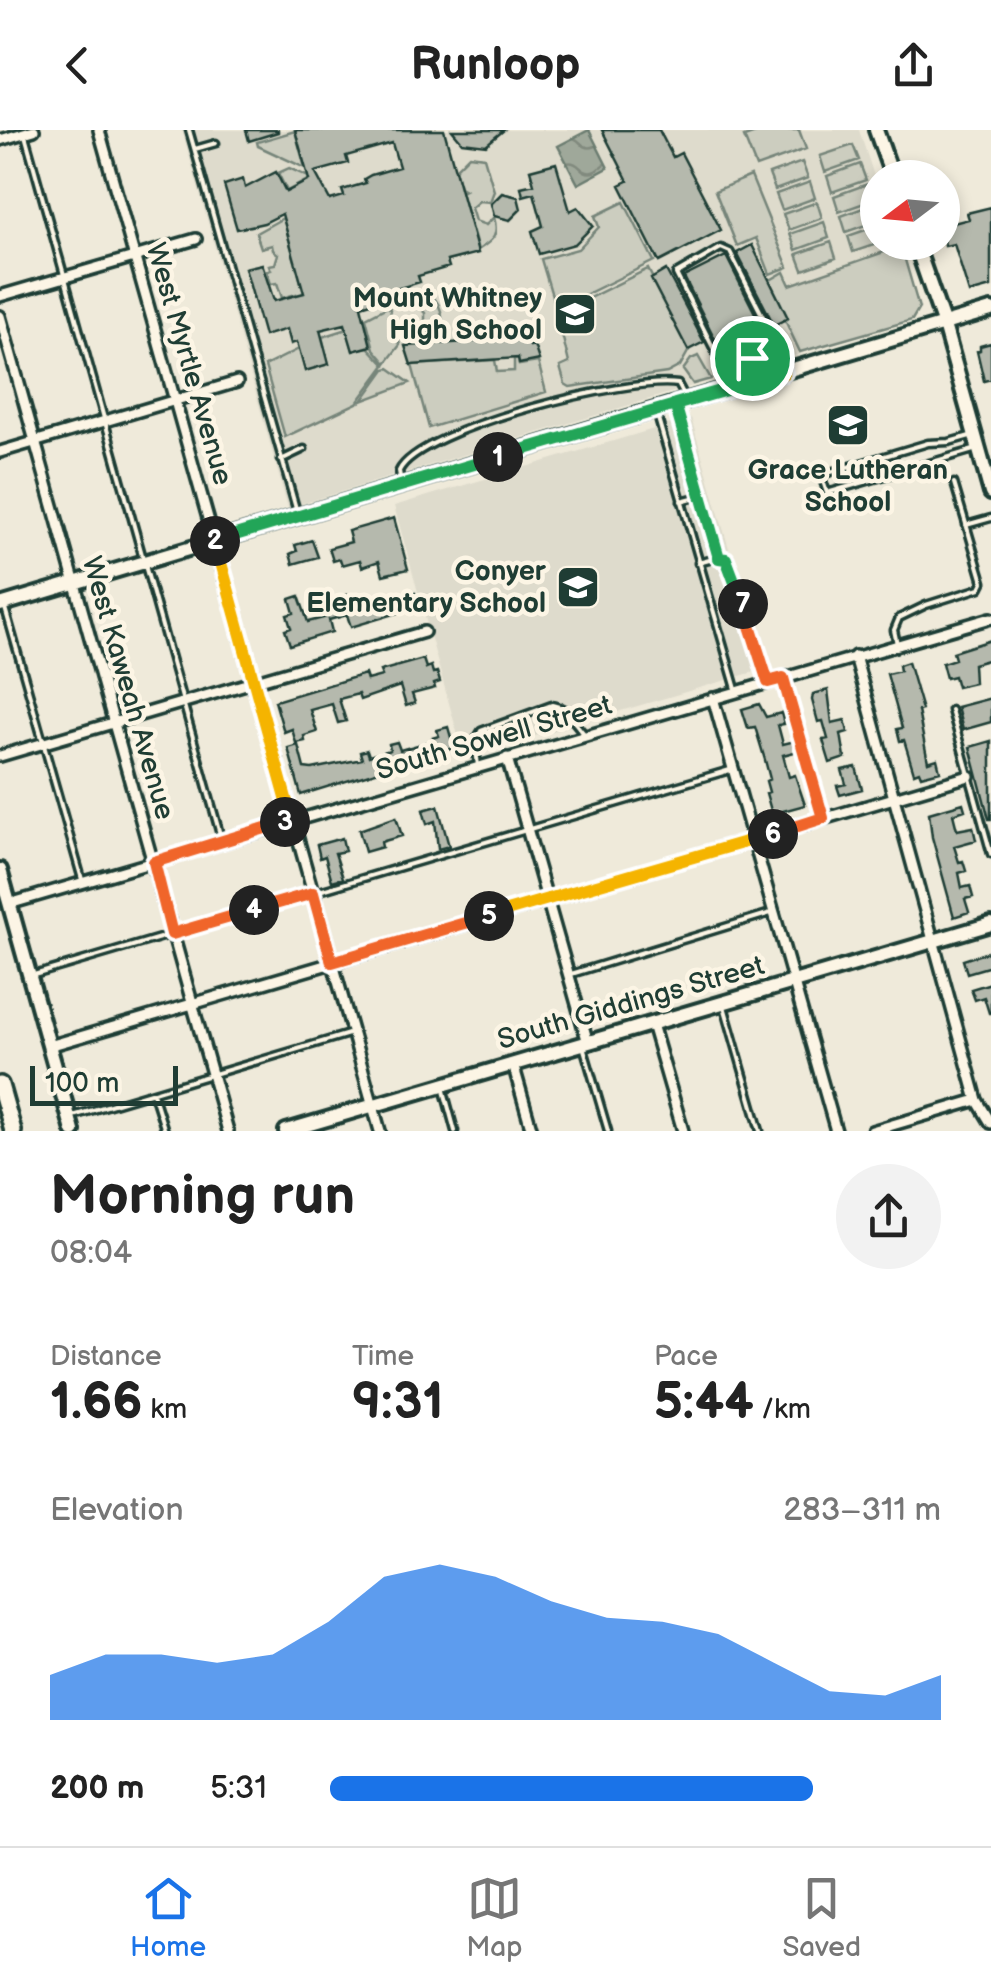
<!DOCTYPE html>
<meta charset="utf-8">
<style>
body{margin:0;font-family:"Balsamiq Sans",sans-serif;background:#f2f2f2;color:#222;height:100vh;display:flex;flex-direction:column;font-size:38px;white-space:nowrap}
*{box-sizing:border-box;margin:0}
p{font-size:32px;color:#767676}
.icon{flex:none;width:55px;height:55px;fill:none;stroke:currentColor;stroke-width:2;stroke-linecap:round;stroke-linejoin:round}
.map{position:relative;height:1001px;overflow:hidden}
.sheet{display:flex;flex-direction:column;background:#fff;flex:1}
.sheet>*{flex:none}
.needle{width:65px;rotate:254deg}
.tools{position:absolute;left:860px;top:30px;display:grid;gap:20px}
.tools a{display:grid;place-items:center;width:100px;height:100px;border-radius:50%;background:#fff;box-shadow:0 5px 15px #0003;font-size:50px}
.scale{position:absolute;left:30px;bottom:25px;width:148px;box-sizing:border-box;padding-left:10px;border:5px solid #1f3d34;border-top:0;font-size:28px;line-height:35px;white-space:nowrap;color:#1f3d34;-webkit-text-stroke:8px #fcf5e5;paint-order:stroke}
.pin{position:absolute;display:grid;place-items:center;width:85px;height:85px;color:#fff;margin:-42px;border:5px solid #fff;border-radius:50%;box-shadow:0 2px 10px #0007}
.km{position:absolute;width:50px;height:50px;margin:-25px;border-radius:50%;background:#222;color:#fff;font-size:28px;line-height:50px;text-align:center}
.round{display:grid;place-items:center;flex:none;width:105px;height:105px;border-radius:52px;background:#f2f2f2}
.summary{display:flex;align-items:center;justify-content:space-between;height:170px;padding:0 50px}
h1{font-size:55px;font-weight:700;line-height:75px}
.figures{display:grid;grid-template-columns:repeat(3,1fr);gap:15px;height:170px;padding:10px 50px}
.figures div{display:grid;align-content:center}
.figures b{font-size:50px;font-weight:700}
.figures small{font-size:28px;font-weight:400}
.figures p{font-size:28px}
.chart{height:280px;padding:20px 50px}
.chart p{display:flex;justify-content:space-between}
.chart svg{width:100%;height:180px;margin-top:10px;fill:#1a73e8;opacity:.7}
ul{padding:0 50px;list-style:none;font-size:32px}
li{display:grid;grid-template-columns:160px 120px 1fr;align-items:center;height:75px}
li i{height:25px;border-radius:12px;background:#1a73e8}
header{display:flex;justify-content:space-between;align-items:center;height:130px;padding:0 50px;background:#fff;font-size:45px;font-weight:700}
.menu{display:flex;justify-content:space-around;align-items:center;height:140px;border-top:2px solid #e0e0e0;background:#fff;font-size:28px;color:#767676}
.menu a{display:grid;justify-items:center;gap:5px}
.menu .current{color:#1a73e8}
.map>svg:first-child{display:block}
</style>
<header><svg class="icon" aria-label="back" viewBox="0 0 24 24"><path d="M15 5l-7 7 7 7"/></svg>Runloop<svg class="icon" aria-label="share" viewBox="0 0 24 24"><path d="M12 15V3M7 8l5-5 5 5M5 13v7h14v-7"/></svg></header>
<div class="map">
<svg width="991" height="1001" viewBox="0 0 991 1001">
<defs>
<pattern id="water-waves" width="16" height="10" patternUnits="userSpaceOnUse" patternTransform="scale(2.5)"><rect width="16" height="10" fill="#9fa89a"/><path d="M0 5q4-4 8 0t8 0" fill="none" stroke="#818a7e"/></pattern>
</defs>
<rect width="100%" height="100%" fill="#efeada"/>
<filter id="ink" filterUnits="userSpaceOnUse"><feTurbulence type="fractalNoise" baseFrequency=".01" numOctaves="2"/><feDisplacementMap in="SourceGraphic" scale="20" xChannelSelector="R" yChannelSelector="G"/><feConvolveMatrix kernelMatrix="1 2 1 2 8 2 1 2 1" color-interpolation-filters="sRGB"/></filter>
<g filter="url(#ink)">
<path fill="#dedbcc" d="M182 0H859L877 55 878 112 897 113 919 178 912 190 288 378Z
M691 288 764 539 464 627 394 376Z"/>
<path fill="#cccdbf" stroke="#76857a" stroke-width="2.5" d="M764 0H799L806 19 756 37 744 7Z
M295 1 305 38 258 16 257 12Z
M853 15 859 30 825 42 820 26Z
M469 25 484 27 494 61 490 72 479 71 471 78 475 91 486 95 494 87C499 105 494 110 478 120L461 62 465 60 460 57 455 39Z
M802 32 808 48 775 60 769 44Z
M860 34 866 50 832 62 827 46Z
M289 38 311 48 287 61 278 43Z
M751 46 788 137 770 144 756 108 737 116 715 61Z
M810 52 815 68 782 80 776 64Z
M867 54 873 70 839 82 834 66Z
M624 72 654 131 556 179 541 129 578 119 599 97 595 86Z
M817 72 822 88 789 100 783 84Z
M874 74 877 91 846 102 841 86Z
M283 88 316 206 309 210 296 164 282 168 277 153 271 154 267 141 271 140 269 135 275 134 278 124 273 120 272 115 261 118 256 103Z
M824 92 829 108 796 120 790 104Z
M877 96 878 112 880 113 853 122 848 106Z
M831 112 836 128 803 140 797 124Z
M901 116 919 178 912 190 800 222 767 152 784 142 790 155Z
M648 139 689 220 680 236 667 243 570 257 565 254 560 237 569 233 557 184Z
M426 163C441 169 447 191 437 203H425V183L416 174Z
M389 176 400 215 386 233 374 219 366 188Z
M347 199 353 220 368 217 385 235 357 273 285 307 265 236 299 219 305 241 329 234 322 207Z
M698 226 711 249 693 254 683 240 691 229Z
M518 228 519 235 538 232 546 262 429 298 412 235 495 230 497 242 514 241V229Z
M389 238 410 253 362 271 385 239Z"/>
<path fill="url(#water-waves)" stroke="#6c7d71" stroke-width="2.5" d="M589 0 608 38 578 54 558 16Z"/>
<path fill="#b5b9ad" stroke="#1f3d34" stroke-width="2.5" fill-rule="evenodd" d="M246 0H278V2L249 11Z
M295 0H444L478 123 447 131 449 137 418 146 420 152 390 161 391 167 361 176 371 216 353 221 345 194 320 200 329 234 305 241 297 212 291 214 287 199 264 206 245 138 262 134 274 171 304 163 282 84 264 93 237 99 224 55 243 49 245 58 276 42 286 62 309 50ZM392 13 399 37 371 45 364 49 366 53 342 60 344 66 330 70 315 42 348 33 346 26Z
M452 0H504L486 15 462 12Z
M602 0H659L673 27 681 23 721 100 659 132 620 55 628 51Z
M556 33 570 81 578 77 593 96 575 114 539 124 532 101 543 96 534 63 523 66 521 57 534 54 530 40Z
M502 63 518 67 521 79 510 90 494 86 491 74Z
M991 77V157L969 163 954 114 945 116 942 96 969 89 967 83Z
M752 115 788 188 774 195 737 123Z
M726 126 762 197 720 219 684 147Z
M666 140 704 212 688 220 651 149Z
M527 208 530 216 534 215 539 230 519 234 518 228 411 235 405 216Z
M991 213V249L984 251 977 221 980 220V216Z
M394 388 408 439 383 445 379 431 362 437 360 430 342 435 340 429 333 431 329 418 351 412 348 401Z
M312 410 318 427 293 434 290 424 297 421 295 415Z
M415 463 418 473 414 474 415 478 351 497 347 485 329 490 332 502 290 515 285 500 291 498 287 485 294 483 290 469 299 466 308 492 327 487 324 475 347 465 349 472 364 467 368 477Z
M991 510V529L973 534 974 553 957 557 954 546 946 548 942 533 955 529 953 522Z
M423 529 426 538 431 536 433 543 437 542 440 552 434 554 435 558 412 564 415 573 406 576 400 556 360 570 358 564 339 569 346 591 338 593 332 574 310 580 317 602 304 606 305 611 296 613 292 599 284 602 275 571 365 544 367 550 382 546 380 541Z
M908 532 922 580 918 581 928 632 937 629 940 641 921 646 919 641 914 643 904 610 900 611 897 599 902 598 887 544 900 541 899 535Z
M828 560 832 593 845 590 848 602 841 604 845 628 830 633 823 610 828 609 823 591 818 592 812 570 813 564Z
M991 568V592L963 600 957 577Z
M759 574 766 587 781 583 784 594 778 595 783 614 795 611 798 621 783 625 789 647 795 645 805 675 772 684 766 663 769 662 766 651 770 649 765 630 755 597 748 598 742 579Z
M448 597 454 618 301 665 288 618 298 615 304 638 312 639 362 629 360 622 367 620 369 626 390 620 389 614 397 612 400 620 432 611V608L439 606 437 600Z
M991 611V689H989L970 617Z
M856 637 862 659 840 665 837 656 846 654 842 640Z
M963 673 965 680 953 684 957 700 973 697 976 710 954 716 959 732 963 731 966 741 959 743 962 758 970 756 973 767 965 769 969 782 954 787 932 707 929 683Z
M438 676 449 716 438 719 435 691 427 694 423 680Z
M396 687 402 706 381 712 382 717 365 722 359 700Z
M342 708 345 721 335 723 343 748 332 751 325 726 320 728 317 715Z
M991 821V836L967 843 963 830Z
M991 853V883H989L984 867 975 870 971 859Z"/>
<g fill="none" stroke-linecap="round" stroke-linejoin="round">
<g stroke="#1f3d34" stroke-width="11">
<path id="lane" d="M189 0 297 382
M25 5 221 708
M195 19 216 13
M724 238 777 220
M732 255 676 144 721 118 730 122 775 210 783 238
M676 279 719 428 724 427 730 436 767 550
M657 285 736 559
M970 306 949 312 928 313 821 345 827 363 977 319
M281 330 304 319
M401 353 399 341C419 298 631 246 678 254L685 267
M681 371 700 366
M966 395 991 388
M698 433 717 428
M5 478 83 753
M897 514 894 500 899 488 926 475 980 458 983 452 954 353
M783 549 823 689
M951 580 991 724
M478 636 475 611 481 601 552 575 563 578 585 605
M34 845 730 640
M568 845 774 782
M724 876 760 1001
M584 919 608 1001
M443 957 455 1001
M153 963 165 1001
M73 986 352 903"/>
</g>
<g stroke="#1f3d34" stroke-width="16">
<path id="street" d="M99 0 380 1001
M0 10 34 0
M0 166 196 109
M0 186 228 1001
M0 322 237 252
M855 526 977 970 991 993
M713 568 836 1001
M0 626 424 502
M507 628 588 913
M9 774 991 488
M652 894 683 1001
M49 916 969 646
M513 934 532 1001
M872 1001 977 970"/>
</g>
<g stroke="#1f3d34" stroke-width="20">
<path id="secondary" d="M876 0 893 48
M915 112 944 195 991 363
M0 475 991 180
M0 740 73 1001
M286 1001 991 794"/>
</g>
<g stroke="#1f3d34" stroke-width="22">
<path id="highway" d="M0 955 13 1001"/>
</g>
<use href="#lane" stroke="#fcf5e5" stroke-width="4"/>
<use href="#street" stroke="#fcf5e5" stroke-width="9"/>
<use href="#secondary" stroke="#fcf5e5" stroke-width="12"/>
<use href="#highway" stroke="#fcf5e5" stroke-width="15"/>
</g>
</g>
<g fill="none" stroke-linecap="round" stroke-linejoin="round" filter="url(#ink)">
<g stroke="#fff" stroke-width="20">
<path id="split-1" d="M498 327 733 258 724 238 752 228"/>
</g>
<g stroke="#fff" stroke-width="20">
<path id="split-2" d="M215 411 498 327"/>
</g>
<g stroke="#fff" stroke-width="20">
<path id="split-3" d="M215 411 292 690 285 692"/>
</g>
<g stroke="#fff" stroke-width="20">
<path id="split-4" d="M254 780 172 804 154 732 285 692"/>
</g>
<g stroke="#fff" stroke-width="20">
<path id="split-5" d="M254 780 313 763 332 832 489 786"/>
</g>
<g stroke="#fff" stroke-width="20">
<path id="split-6" d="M489 786 773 704"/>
</g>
<g stroke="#fff" stroke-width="20">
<path id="split-7" d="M743 474 768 552 783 548 823 688 773 704"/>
</g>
<g stroke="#fff" stroke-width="20">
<path id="split-8" d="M743 474 726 429 719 428 675 274 752 252"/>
</g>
<g stroke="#fff" stroke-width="20">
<path id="split-9" d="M752 252 784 243 777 220 752 228"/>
</g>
<use href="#split-1" stroke="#22a559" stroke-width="12"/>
<use href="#split-2" stroke="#22a559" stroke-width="12"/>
<use href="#split-3" stroke="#f5b400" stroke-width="12"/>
<use href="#split-4" stroke="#f0652b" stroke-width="12"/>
<use href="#split-5" stroke="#f0652b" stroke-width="12"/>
<use href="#split-6" stroke="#f5b400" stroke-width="12"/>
<use href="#split-7" stroke="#f0652b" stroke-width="12"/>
<use href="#split-8" stroke="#22a559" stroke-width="12"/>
<use href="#split-9" stroke="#f5b400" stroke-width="12"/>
</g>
<defs>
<g id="school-square" transform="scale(2.25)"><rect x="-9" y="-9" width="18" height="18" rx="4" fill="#1f3d34" stroke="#fcf5e5"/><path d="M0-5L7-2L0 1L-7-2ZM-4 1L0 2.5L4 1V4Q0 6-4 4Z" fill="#fff"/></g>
</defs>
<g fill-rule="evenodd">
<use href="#school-square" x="575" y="184"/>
<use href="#school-square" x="848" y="295"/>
<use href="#school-square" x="578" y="457"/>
</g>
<g text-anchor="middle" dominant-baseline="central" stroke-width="9" stroke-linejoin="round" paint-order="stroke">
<g font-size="28" font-weight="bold" fill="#1f3d34" stroke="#fcf5e5" text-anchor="end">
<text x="542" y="168">Mount Whitney<tspan x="542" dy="32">High School</tspan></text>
<text x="848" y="340" text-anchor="middle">Grace Lutheran<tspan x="848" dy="32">School</tspan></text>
<text x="546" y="441">Conyer<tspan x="546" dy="32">Elementary School</tspan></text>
</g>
<g font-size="28" fill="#1f3d34" stroke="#fcf5e5">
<text transform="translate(189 234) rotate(74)">West Myrtle Avenue</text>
<text transform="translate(128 558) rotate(74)">West Kaweah Avenue</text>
<text transform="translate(494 608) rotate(-16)">South Sowell Street</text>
<text transform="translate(631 873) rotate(-16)">South Giddings Street</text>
</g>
</g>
</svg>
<div class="tools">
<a><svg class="needle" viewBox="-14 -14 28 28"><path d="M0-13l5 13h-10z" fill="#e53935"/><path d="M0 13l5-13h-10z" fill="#767676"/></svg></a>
</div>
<div class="scale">100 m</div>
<div class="pin" style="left:752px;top:228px;background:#1e9e55"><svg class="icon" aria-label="arrive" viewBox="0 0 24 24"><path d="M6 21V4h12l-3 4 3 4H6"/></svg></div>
<b class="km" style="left:498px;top:327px">1</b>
<b class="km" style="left:215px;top:411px">2</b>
<b class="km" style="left:285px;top:692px">3</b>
<b class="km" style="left:254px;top:780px">4</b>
<b class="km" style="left:489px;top:786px">5</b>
<b class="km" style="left:773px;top:704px">6</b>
<b class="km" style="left:743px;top:474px">7</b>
</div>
<section class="sheet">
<div class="summary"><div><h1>Morning run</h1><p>08:04</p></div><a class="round"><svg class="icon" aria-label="share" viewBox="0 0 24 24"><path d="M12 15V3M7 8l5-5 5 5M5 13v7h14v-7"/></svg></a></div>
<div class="figures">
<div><p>Distance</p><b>1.66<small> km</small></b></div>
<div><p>Time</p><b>9:31</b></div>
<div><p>Pace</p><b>5:44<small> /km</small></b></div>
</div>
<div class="chart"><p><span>Elevation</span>283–311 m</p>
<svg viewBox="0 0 160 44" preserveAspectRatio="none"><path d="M0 44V33L10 28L20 28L30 30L40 28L50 20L60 9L70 6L80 9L90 15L100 19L110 20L120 23L130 30L140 37L150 38L160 33V44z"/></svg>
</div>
<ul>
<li><b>200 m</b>5:31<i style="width:79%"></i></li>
</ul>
</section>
<nav class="menu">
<a class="current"><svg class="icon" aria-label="home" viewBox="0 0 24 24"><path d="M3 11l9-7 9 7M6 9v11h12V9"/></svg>Home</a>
<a><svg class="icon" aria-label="map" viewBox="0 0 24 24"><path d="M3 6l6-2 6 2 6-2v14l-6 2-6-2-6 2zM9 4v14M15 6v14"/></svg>Map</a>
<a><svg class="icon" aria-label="saved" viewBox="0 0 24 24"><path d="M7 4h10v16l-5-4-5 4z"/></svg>Saved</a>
</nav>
